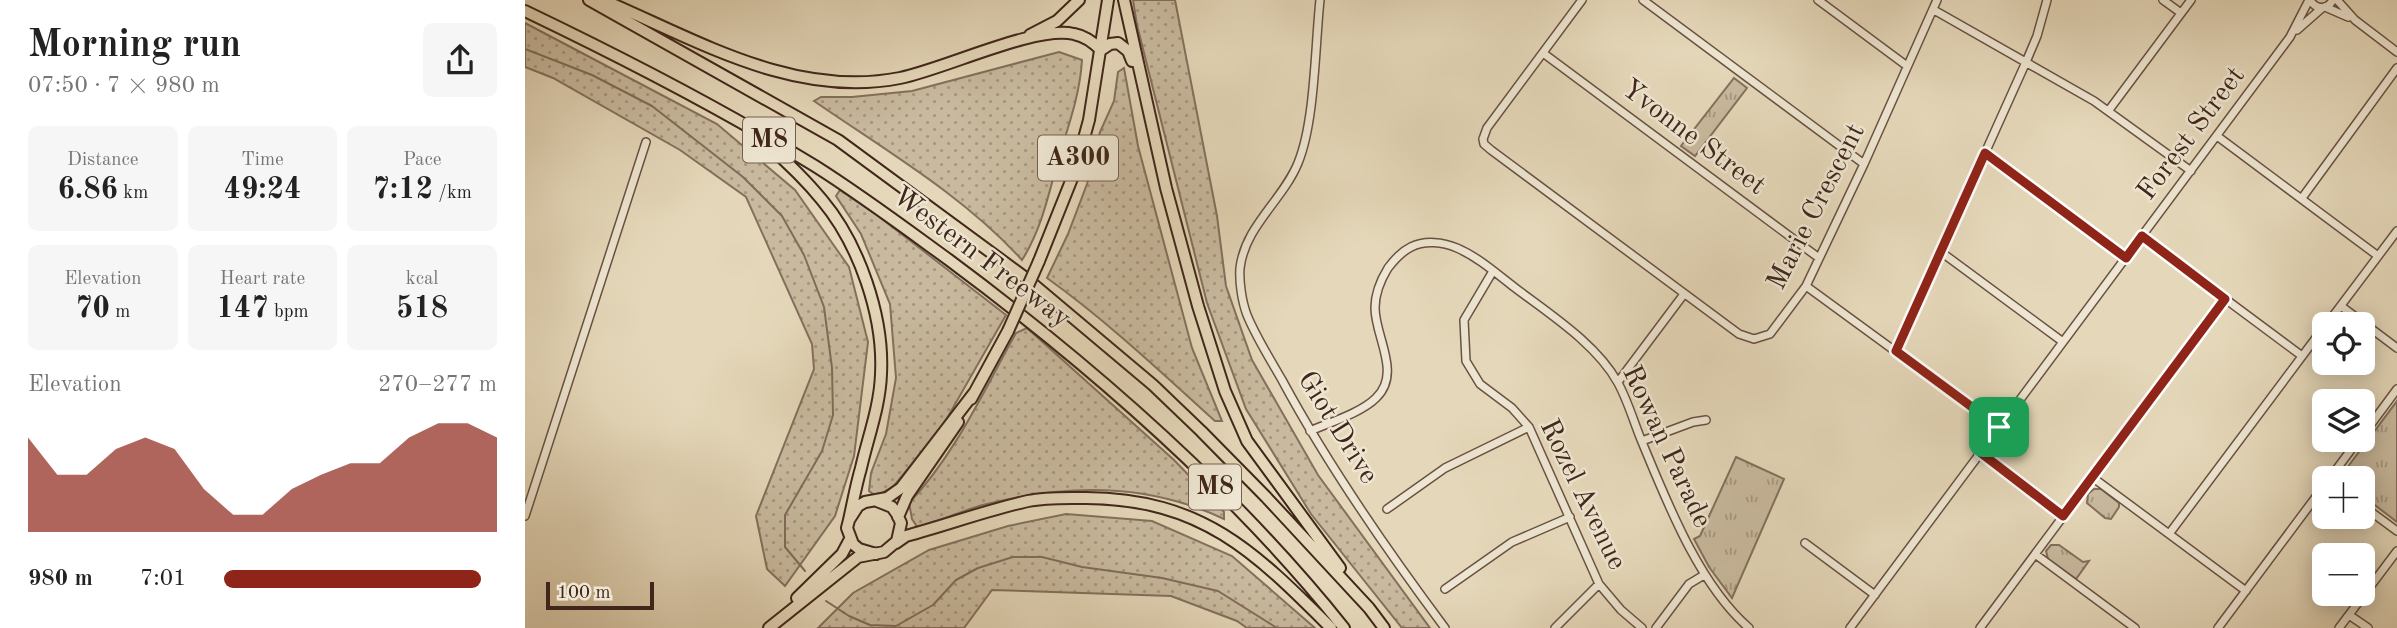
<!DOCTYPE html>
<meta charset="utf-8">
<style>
body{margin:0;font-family:"Old Standard TT",serif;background:#f6f6f6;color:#222;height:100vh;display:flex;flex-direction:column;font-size:26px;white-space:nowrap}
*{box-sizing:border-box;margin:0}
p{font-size:23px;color:#767676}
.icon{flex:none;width:38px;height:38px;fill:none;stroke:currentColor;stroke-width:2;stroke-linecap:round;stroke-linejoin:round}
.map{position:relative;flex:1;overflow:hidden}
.details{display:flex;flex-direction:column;background:#fff;width:525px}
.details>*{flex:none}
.tools{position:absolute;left:1787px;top:312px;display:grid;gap:14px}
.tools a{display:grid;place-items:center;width:63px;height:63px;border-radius:10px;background:#fff;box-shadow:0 4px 18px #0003;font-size:35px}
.scale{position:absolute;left:21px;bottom:18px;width:108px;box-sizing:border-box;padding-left:7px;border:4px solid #40261b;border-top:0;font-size:19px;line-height:24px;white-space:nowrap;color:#40261b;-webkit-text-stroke:5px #eee6d2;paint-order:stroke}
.pin{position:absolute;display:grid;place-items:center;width:60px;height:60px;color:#fff;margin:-30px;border-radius:14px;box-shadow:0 4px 10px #0006}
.round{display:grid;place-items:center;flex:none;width:74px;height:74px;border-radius:10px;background:#f6f6f6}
.headline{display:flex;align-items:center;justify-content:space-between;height:119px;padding:0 28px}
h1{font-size:38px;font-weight:600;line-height:52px}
.figures{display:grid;grid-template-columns:repeat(3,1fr);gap:10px;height:119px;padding:7px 28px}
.figures div{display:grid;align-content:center;border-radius:10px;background:#f6f6f6;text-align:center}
.figures b{font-size:30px;font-weight:600}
.figures small{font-size:19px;font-weight:400}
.figures p{font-size:19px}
.chart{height:196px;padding:14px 28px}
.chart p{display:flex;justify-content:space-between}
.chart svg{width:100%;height:126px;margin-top:7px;fill:#8f2418;opacity:.7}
ul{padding:0 28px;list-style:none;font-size:23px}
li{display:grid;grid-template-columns:112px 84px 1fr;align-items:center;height:52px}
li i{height:18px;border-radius:9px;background:#8f2418}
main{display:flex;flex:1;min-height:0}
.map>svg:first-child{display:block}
</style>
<main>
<section class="details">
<div class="headline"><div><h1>Morning run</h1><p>07:50 · 7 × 980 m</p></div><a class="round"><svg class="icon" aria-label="share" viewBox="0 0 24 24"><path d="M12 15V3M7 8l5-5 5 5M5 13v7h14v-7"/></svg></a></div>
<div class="figures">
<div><p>Distance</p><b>6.86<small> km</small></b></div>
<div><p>Time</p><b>49:24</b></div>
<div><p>Pace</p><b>7:12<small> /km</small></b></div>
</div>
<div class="figures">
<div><p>Elevation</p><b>70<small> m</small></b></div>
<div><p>Heart rate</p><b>147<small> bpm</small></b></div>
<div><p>kcal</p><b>518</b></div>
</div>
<div class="chart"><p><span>Elevation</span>270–277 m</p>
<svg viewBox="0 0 160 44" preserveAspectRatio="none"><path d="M0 44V11L10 24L20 24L30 15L40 11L50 15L60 29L70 38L80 38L90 29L100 24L110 20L120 20L130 11L140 6L150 6L160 11V44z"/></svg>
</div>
<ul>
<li><b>980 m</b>7:01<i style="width:94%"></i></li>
</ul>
</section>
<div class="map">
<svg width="1872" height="628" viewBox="0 0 1872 628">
<defs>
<pattern id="grass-dots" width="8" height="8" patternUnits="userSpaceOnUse" patternTransform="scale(1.75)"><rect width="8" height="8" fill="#c9ba9f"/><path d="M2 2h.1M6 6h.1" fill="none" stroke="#a59781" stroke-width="1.8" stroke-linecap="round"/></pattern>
<pattern id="park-tufts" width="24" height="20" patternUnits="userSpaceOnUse" patternTransform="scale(1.75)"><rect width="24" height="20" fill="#c9ba9f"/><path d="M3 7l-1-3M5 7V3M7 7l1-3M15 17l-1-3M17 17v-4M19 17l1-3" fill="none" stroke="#a59781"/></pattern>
</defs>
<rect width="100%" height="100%" fill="#e5d8ba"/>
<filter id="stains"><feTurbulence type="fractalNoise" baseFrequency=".00286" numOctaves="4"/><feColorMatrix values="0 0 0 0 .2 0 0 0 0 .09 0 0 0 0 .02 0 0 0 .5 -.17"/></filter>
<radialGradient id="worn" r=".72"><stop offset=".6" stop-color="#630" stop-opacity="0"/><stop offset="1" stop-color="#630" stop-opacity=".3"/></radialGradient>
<path fill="url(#grass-dots)" stroke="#84705d" stroke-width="2" d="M608 0H650L692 216 701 286 727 360 793 475 905 628H877L786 514 721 409 682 303 612 25Z
M0 23 192 124 270 190 324 267 343 342 329 456 310 516 260 586 242 569 231 516 289 369 287 344 221 197 155 150 28 78 0 67Z
M534 52 557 60C555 94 544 124 534 157 524 192 517 229 497 260 439 196 360 150 289 101L296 97H327L387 91Z
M599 68 613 146 667 348 697 421H690C636 372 582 321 522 278L543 234 562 184 575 132 589 101 593 72Z
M315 190 352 215 481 315 417 427 368 487 351 496 344 491 346 473 361 434 371 378 365 304 336 234 311 196Z
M502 328 649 460 699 512V519C621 482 540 484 458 505 436 511 415 521 393 528L387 519 384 503C430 455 459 390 491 333Z
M541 514 627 521 707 556 790 628H722L712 621 646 596 467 590 439 628H293L328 593 404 550 483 526Z"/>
<path fill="url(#park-tufts)" stroke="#84705d" stroke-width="2" d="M1209 78 1222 88 1170 156 1156 146Z
M1872 401V522L1838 496V478H1817L1816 476Z
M1211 457 1259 479 1207 598 1184 567 1169 539 1175 536Z
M1569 489H1576L1594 503V507L1586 519 1580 518 1562 503 1563 494Z
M1526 545H1534L1558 562 1564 561 1551 579 1523 559 1521 551Z"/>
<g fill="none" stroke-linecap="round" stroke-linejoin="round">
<path stroke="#816c5a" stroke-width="2" d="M0 49 67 75 127 106 218 177 257 216 279 255 299 307 307 368 308 415 297 451 260 515V547L280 571
M301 601 324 616 345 625 371 626 408 605 431 580 453 568 488 557H517L557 567 637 578 693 591 752 628"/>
<g stroke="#695243" stroke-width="10">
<path id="minor" d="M795 0C790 46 790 122 773 163 758 200 720 226 715 268 714 282 717 302 722 315 731 337 745 359 757 380 804 467 861 549 920 628
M1118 0 1339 164
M1293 0 1382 66
M1638 0 1656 13
M1785 0C1791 10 1802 10 1808 0
M1812 0 1830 20 1872 52
M1800 7 1823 17
M1409 10 1569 101 1666 171
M1772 30 1797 8
M1018 53 1294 258
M1584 110 1666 0
M1692 136 1853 256
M958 139 959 144 966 150 1214 334 1229 339 1245 334 1281 286 1339 164 1412 0
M958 139 962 128 1057 0
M1460 153 1601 258
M1777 198 1872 68
M1617 237 1777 356
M1416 252 1538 342
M968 271 939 320 941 361 955 384 987 408 1004 427 1074 584 1096 610 1117 628
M1281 286 1474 427
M1816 306 1872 348
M1802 324 1872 231
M1371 351 1501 62 1512 36 1522 0
M1093 382 1159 294
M785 431C803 423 836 413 851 398 877 373 850 337 850 308 850 293 855 281 863 268 870 259 876 252 886 247 900 240 918 242 932 248 953 257 971 273 989 287 1023 313 1072 344 1093 383 1103 401 1109 423 1117 442 1142 502 1174 585 1224 628
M1838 435 1872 389
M1117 441 1168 422 1181 420
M1456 453 1538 516
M1567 477 1721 591
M1805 478 1834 439
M1838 506 1872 531
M862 509 920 468 1004 427
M0 516 121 142
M1644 534 1799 327
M1280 543 1350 595
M1510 554 1610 628
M920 589 987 542 1045 517
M1824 615 1843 628
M1030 628 1074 584
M1131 628 1164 584 1179 575
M1325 628 1765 37 1784 0
M1455 628 1700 299
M1693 628 1799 486
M1814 628 1872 551"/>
</g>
<g stroke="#40261b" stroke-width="14">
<path id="highway" d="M64 0 313 140 502 279 628 385 676 431 741 497 844 608 859 628
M78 0C172 40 269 99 375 78 420 69 510 25 549 34 560 36 569 43 576 50
M599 0 641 188 673 306 700 391 722 441 815 568
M0 11C96 57 199 110 290 166 336 195 380 228 424 260 568 367 707 488 819 628
M505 35 532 21 554 0
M576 50 585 44 593 43 603 51 607 61
M240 143C261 161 280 179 297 200 334 244 359 316 356 374 355 406 343 437 336 468 331 485 328 502 324 520
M514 261 550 171 564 120 583 0
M446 399 483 331
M373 517 382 496 433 422
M371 543 381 536C422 525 462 510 503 501 522 497 543 498 561 498 677 499 729 551 806 628
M351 554 334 549 328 544 322 528 324 520 333 506 340 502 362 498 376 488 449 393
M272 598 317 554 325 539
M244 628 333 557 359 552 372 541 376 523 372 514 367 507 352 501"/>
</g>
<use href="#minor" stroke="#eee6d2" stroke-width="7"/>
<use href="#highway" stroke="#e5d8ba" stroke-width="10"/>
<g stroke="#40261b" stroke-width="14" stroke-linecap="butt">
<path id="highway-bridge" d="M483 331 514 261"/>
</g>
<use href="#highway-bridge" stroke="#e5d8ba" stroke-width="10"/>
</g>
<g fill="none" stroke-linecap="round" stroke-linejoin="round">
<g stroke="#fff" stroke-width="14">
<path id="route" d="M1460 153 1601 258 1617 236 1700 299 1538 516 1456 453 1474 427 1371 351Z"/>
</g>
<use href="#route" stroke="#8f2418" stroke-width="9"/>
</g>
<g text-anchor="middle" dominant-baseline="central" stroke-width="5" stroke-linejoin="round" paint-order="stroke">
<g fill="#eee6d2" stroke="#746052" stroke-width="2">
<rect x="218" y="117.5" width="52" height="45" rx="5"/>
<rect x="513" y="135.5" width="80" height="45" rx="5"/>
<rect x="664" y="464.5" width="52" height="45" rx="5"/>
</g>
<g font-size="26" font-weight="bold" fill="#40261b">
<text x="244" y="140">M8</text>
<text x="553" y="158">A300</text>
<text x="690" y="487">M8</text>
</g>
<g font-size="28" fill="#40261b" stroke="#eee6d2">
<text transform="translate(1667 134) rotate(-53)">Forest Street</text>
<text transform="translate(1168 138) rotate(37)">Yvonne Street</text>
<text transform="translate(1292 207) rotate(-63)">Marie Crescent</text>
<text transform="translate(456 258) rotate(37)">Western Freeway</text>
<text transform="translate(812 428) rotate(58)">Giot Drive</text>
<text transform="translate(1141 447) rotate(65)">Rowan Parade</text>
<text transform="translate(1057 495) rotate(64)">Rozel Avenue</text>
</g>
</g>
<rect width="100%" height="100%" filter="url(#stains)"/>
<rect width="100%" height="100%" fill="url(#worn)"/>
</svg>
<div class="tools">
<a><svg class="icon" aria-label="locate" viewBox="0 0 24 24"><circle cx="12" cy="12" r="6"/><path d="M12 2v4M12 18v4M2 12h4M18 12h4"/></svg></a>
<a><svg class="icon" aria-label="layers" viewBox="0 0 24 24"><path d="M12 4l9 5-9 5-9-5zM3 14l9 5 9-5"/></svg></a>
<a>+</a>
<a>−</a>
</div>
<div class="scale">100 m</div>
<div class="pin" style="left:1474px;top:427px;background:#1e9e55"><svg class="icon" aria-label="arrive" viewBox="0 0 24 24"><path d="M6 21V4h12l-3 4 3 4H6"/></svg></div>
</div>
</main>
